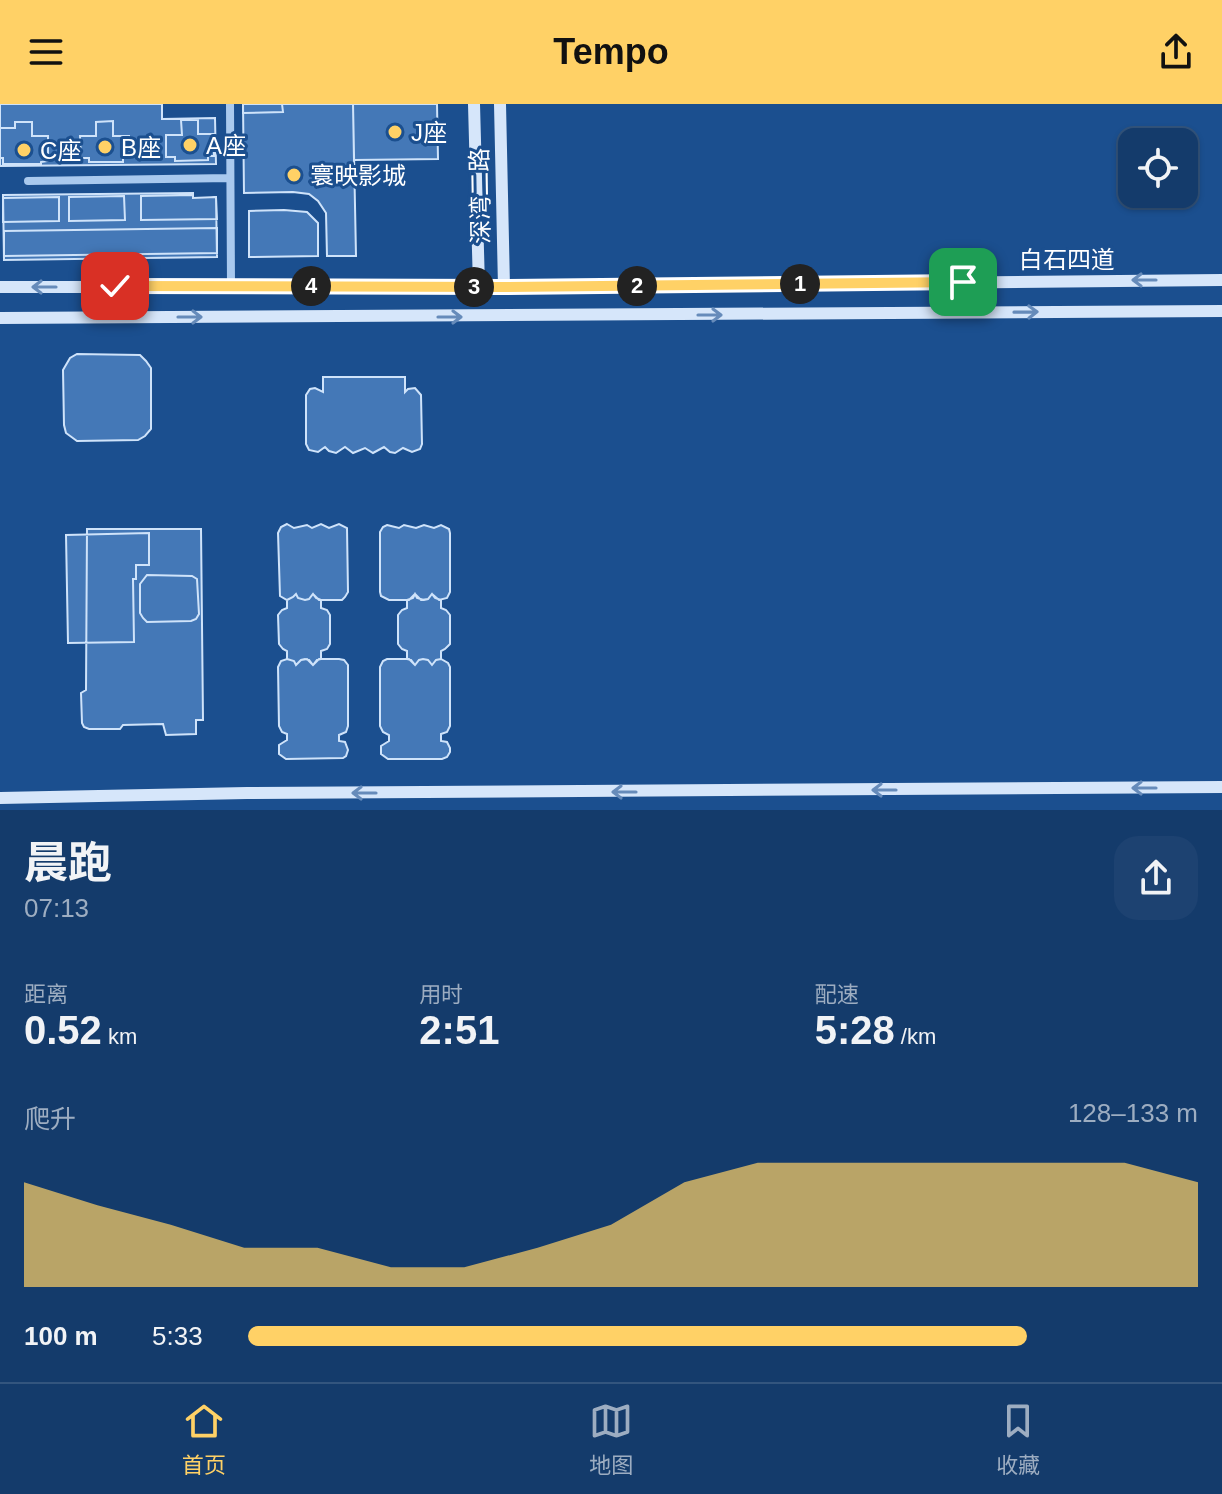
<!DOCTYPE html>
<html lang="zh">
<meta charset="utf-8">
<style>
body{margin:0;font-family:Helvetica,"Noto Sans SC",sans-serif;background:#1d4271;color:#f1f3f6;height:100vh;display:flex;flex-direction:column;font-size:30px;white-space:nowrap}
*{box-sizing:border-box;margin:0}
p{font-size:26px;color:#9dadc1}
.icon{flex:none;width:44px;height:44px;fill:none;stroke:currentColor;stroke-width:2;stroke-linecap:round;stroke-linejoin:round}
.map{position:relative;height:706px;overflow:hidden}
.panel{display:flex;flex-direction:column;background:#143b6b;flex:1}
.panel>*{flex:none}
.controls{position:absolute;left:1118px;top:24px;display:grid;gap:16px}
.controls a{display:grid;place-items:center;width:80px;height:80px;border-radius:16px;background:#143b6b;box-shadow:0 2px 6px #0004,0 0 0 2px #33557e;font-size:40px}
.pin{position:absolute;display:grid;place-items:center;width:68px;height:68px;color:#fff;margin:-34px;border-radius:16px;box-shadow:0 4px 12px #0006}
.km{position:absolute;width:40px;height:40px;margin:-20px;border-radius:50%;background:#222;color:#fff;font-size:22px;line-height:40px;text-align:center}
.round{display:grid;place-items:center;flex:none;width:84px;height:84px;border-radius:24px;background:#1d4271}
.head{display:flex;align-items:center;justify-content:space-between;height:136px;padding:0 24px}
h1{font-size:44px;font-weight:700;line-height:60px}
.figures{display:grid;grid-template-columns:repeat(3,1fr);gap:12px;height:136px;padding:8px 24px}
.figures div{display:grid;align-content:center}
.figures b{font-size:40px;font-weight:700}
.figures small{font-size:22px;font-weight:400}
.figures p{font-size:22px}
.chart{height:224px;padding:16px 24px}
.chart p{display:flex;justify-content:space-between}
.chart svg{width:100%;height:144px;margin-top:8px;fill:#ffd166;opacity:.7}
ul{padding:0 24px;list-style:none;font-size:26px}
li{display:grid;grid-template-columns:128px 96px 1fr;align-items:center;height:60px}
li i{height:20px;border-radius:10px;background:#ffd166}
header{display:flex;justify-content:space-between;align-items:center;height:104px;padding:0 24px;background:#ffd166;color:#111;font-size:36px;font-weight:700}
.tab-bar{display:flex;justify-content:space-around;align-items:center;height:112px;border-top:2px solid #33557e;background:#143b6b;font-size:22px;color:#9dadc1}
.tab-bar a{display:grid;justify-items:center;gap:4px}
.tab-bar .current{color:#ffd166}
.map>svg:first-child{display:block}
</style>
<header><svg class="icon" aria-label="menu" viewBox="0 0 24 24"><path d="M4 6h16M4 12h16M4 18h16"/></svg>Tempo<svg class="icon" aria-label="share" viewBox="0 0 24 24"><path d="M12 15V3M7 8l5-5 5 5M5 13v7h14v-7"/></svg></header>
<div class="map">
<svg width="1222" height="706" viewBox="0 0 1222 706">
<rect width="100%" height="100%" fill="#1b4f8f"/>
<path fill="#4478b7" stroke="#cfe3fa" stroke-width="2" d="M0 0H162V15L215 14 216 60 0 62Z
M243 0H353L356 152H327L326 109 318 97 309 90 293 88 244 89Z
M243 0H282L283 8 243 9Z
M353 0H437L438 55 354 56Z
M181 16H198V30H214V52H208V56L175 57V53H166V31H182Z
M113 17V32H129V54H123V58H89V54H81L80 32H96V18Z
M15 18H32V32H48V57L41 58V60H3V54H0V24H15Z
M193 89V94L216 93 217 153 4 156 3 91Z
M193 91V94L216 93 217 115 141 116V92Z
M124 92 125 116 69 117V93Z
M59 93V117L3 118V94Z
M284 106 307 108 318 119V152L249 153V107Z
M217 124V149L4 152V127Z
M77 250 140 251 146 257 151 264V325L145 332 138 336 77 337 66 329 64 321 63 266 70 254Z
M323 273H405V288L408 285 415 284 421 291 422 340 420 345 412 348 403 344 395 349 390 348 384 343 373 349 365 344 353 349 345 343 336 349 329 347 325 343 318 348 309 346 306 340V291L310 285 315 284 323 288Z
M287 420 294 424 307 421 312 424 321 420 329 424 339 420 347 424 348 488 345 493 342 496H319L313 490 309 495 305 496 298 494 296 490 293 493 287 496 280 492 278 429 281 423Z
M387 421 399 424 404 421 416 424 424 421 434 424 441 421 449 425 450 429V488L447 494 439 496 432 490 428 495 421 496 415 490 409 496H389L381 492 380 488V428L383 423Z
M87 425H201L203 616H196V630L166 631 163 620 123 621 120 625H89L84 623 82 619 81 589 86 586Z
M149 429V461H136V475H133L134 538 68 539 66 431Z
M147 471 192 472 197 475 199 510 196 515 191 517 147 518 143 514 140 509V480Z
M296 490 298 494 305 496 309 495 313 490 316 494 321 496V504L327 506 330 511V540L327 545 321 547V555L317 556 313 561 309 556 305 555 301 556 296 561 294 557 287 555V547L283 545 279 540 278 511 282 506 287 504V496L293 493Z
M415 490 417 494 424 496 428 495 432 490 435 494 441 496V504L446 506 450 511V540L445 545 441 547V555L436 556 432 561 428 556 423 555 419 556 415 561 411 556 407 555V547L402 545 398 540V511L402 506 407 504V496L413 494Z
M287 555 294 557 296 561 301 556 307 555 313 561 319 555H339L344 556 348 561V622L346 628 339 631V637L345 638 348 646 346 652 343 654 286 655 279 650V641L287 636V630L282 628 279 622 278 563 281 557Z
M387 555H409L415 561 419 556 423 555 428 556 432 561 436 556 441 555 448 559 450 563V622L447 628 441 630V637L447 638 450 644V648L447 653 442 655H388L381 650V642L389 637V631L383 628 380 622V563L383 557Z"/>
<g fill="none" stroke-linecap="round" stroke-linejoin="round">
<path stroke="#a9c9ee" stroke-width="8" d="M230 0 231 182
M28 77 230 74"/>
<path stroke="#d6e6fa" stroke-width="12" d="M474 0 479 183
M500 0 504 183
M0 183H504L1222 176
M0 214 1222 207
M0 694 247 689 1222 683"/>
</g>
<defs><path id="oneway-shaft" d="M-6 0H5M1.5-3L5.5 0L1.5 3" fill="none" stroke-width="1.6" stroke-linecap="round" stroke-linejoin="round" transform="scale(2)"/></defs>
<g stroke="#668bba">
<use href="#oneway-shaft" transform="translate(1144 176) rotate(-180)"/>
<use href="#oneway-shaft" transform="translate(44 183) rotate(180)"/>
<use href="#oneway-shaft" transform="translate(1026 208) rotate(-1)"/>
<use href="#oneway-shaft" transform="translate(710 211)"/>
<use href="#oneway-shaft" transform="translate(190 213)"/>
<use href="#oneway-shaft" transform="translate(450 213)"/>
<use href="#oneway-shaft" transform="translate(1144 684) rotate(180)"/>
<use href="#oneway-shaft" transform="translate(884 686) rotate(180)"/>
<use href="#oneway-shaft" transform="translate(624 688) rotate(180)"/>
<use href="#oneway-shaft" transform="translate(364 689) rotate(180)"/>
</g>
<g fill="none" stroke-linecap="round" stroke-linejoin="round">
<g stroke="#fff" stroke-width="16">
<path id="route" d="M115 182 504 183 963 178"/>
</g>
<use href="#route" stroke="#ffd166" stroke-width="10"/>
</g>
<g fill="#ffd166" stroke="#1b4f8f" stroke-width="3">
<circle cx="395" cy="28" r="8"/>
<circle cx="190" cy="41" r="8"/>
<circle cx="105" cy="43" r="8"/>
<circle cx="24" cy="46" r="8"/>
<circle cx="294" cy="71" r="8"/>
</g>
<g text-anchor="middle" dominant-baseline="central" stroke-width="6" stroke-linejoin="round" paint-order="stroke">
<g font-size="24" fill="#fff" stroke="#1b4f8f" text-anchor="start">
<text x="411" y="28">J座</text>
<text x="206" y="41">A座</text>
<text x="121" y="43">B座</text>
<text x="40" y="46">C座</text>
<text x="310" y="71">寰映影城</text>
</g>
<g font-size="24" fill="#fff" stroke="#1b4f8f">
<text transform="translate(480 92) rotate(-91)">深湾二路</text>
<text x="1067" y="155">白石四道</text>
</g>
</g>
</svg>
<div class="controls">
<a><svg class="icon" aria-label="locate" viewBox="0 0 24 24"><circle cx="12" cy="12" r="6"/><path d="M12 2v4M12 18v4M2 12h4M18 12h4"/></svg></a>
</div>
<div class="pin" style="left:963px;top:178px;background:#1e9e55"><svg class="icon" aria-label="arrive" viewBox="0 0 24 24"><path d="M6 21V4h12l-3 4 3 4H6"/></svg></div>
<div class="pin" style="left:115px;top:182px;background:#d93025"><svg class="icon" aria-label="check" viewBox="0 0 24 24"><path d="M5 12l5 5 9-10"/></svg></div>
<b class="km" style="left:800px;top:180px">1</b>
<b class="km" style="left:637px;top:182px">2</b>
<b class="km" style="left:474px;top:183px">3</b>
<b class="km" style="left:311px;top:182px">4</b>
</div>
<section class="panel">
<div class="head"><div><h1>晨跑</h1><p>07:13</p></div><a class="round"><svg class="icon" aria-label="share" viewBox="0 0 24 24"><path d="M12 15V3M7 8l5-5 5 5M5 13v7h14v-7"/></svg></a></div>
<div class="figures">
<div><p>距离</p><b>0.52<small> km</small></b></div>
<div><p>用时</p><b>2:51</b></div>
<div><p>配速</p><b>5:28<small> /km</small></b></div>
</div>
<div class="chart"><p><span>爬升</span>128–133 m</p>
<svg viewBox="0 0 160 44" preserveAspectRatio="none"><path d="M0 44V12L10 19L20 25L30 32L40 32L50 38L60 38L70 32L80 25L90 12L100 6L110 6L120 6L130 6L140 6L150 6L160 12V44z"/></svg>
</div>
<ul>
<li><b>100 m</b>5:33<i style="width:82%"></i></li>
</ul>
</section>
<nav class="tab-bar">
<a class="current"><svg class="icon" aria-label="home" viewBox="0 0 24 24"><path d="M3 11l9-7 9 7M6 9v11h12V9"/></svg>首页</a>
<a><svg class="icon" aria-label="map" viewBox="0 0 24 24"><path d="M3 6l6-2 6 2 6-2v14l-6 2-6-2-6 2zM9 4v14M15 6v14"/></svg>地图</a>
<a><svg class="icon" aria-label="saved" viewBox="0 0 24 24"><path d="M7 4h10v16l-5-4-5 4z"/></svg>收藏</a>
</nav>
